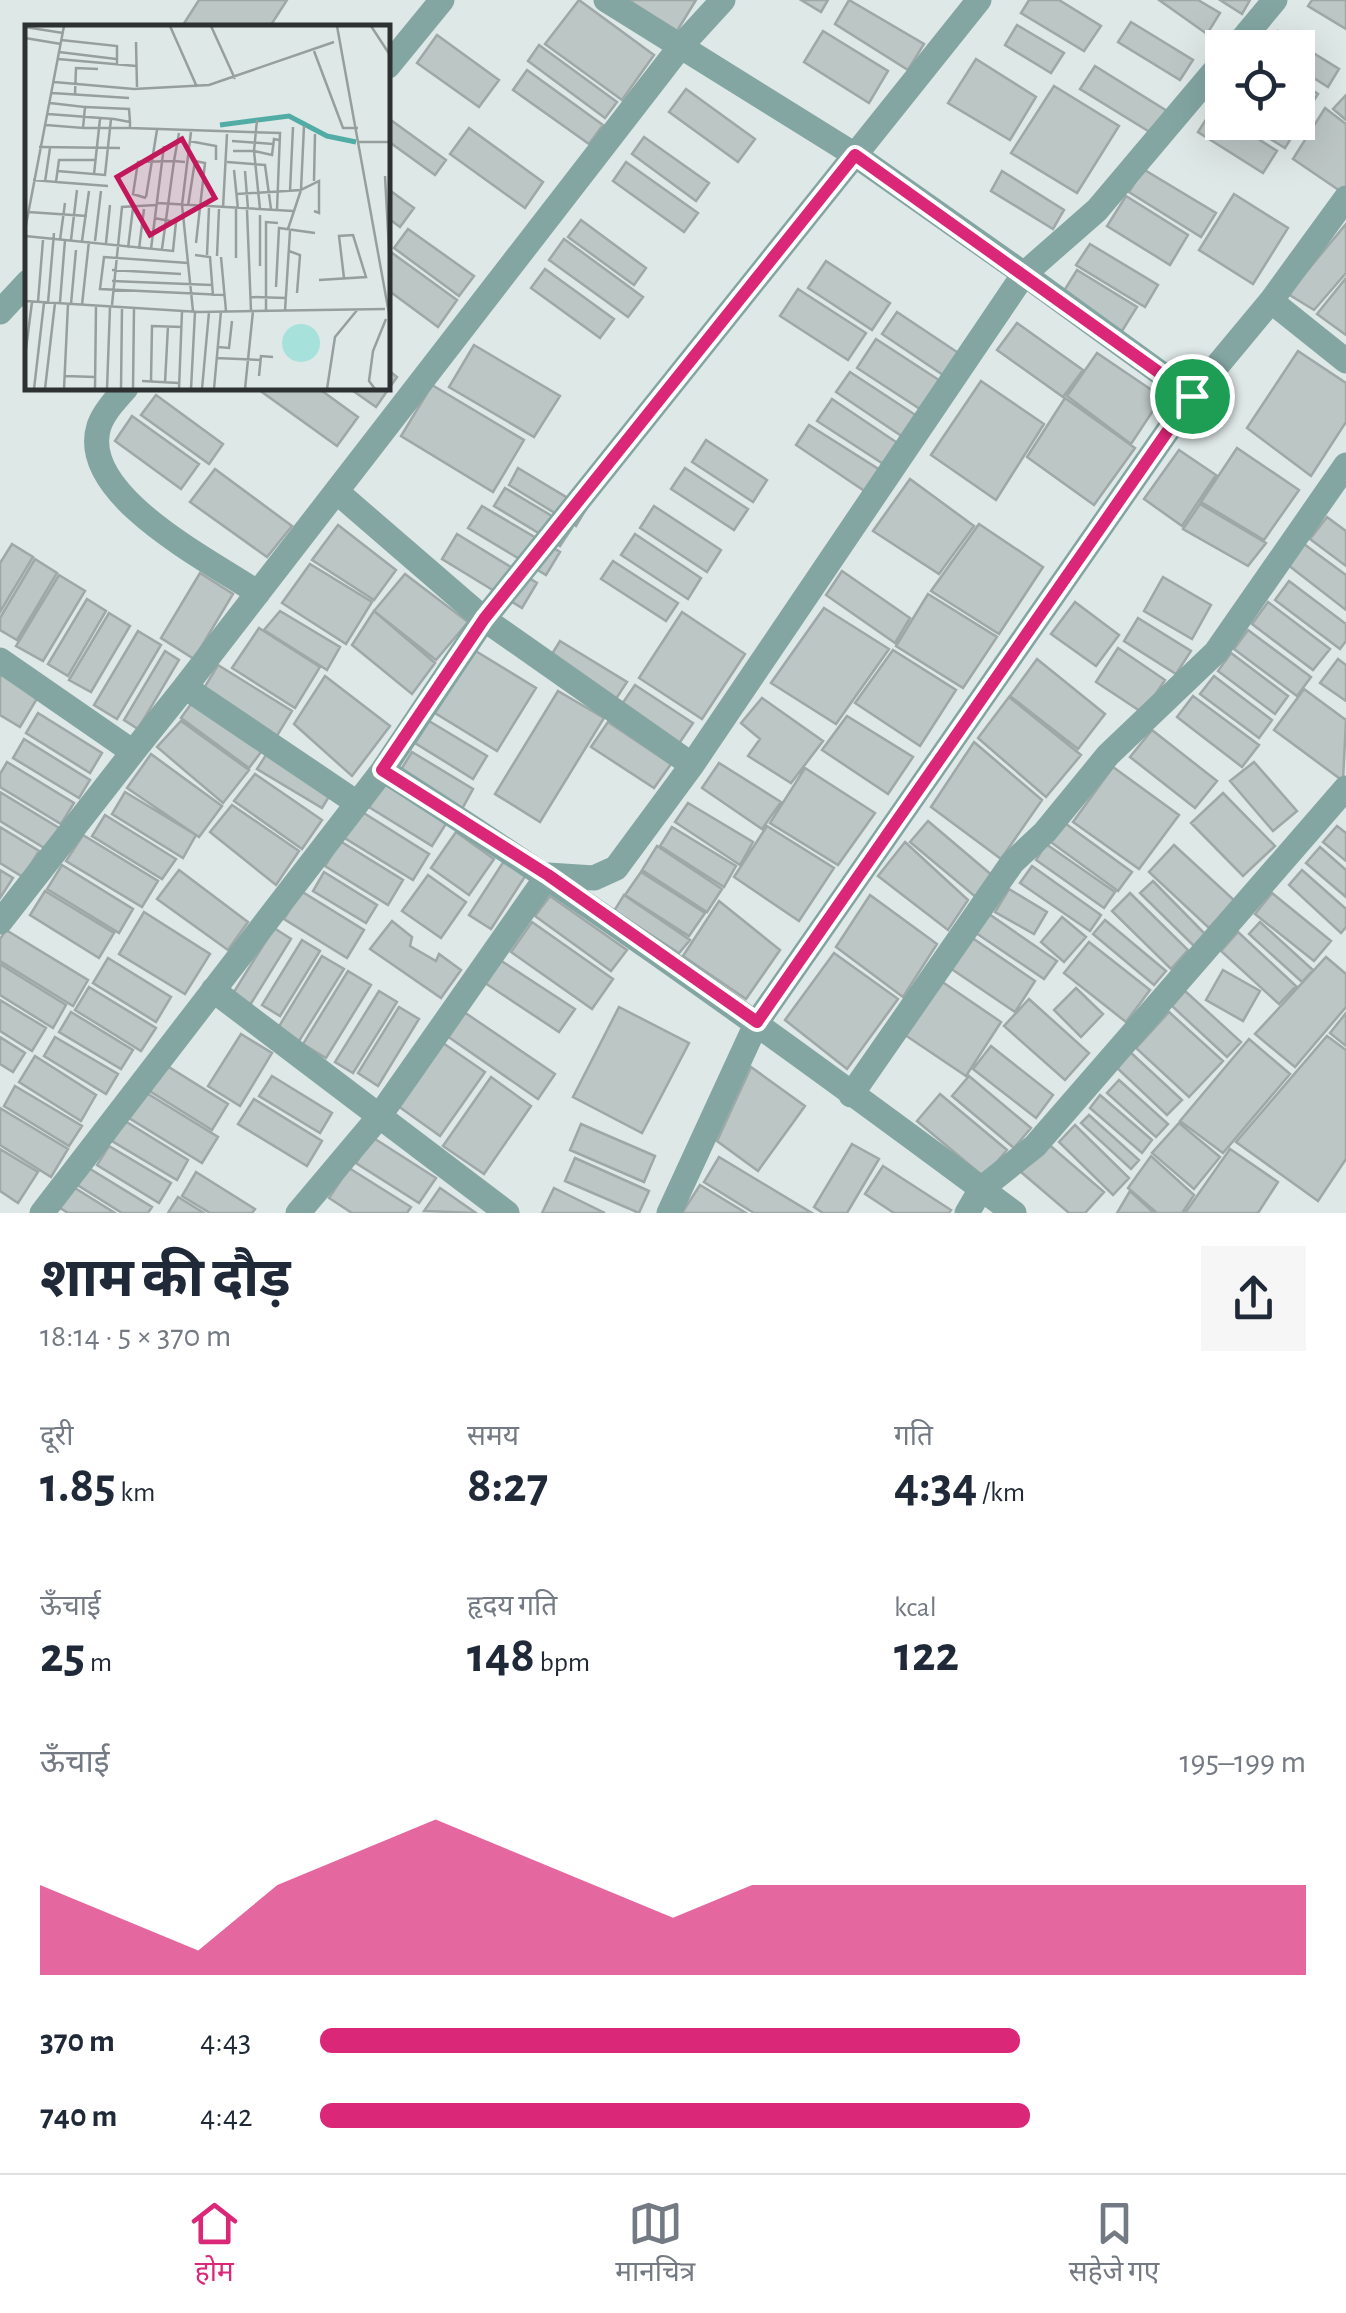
<!DOCTYPE html>
<html lang="hi">
<meta charset="utf-8">
<style>
body{margin:0;font-family:"Alegreya Sans","Noto Sans Devanagari",sans-serif;background:#f6f6f7;color:#1f2937;height:100vh;display:flex;flex-direction:column;font-size:38px;white-space:nowrap}
*{box-sizing:border-box;margin:0}
p{font-size:32px;color:#747a83}
.icon{flex:none;width:55px;height:55px;fill:none;stroke:currentColor;stroke-width:2;stroke-linecap:round;stroke-linejoin:round}
.map{position:relative;height:1213px;overflow:hidden}
.drawer{display:flex;flex-direction:column;background:#fff;flex:1}
.drawer>*{flex:none}
.buttons{position:absolute;left:1205px;top:30px;display:grid;gap:20px}
.buttons a{display:grid;place-items:center;width:110px;height:110px;border-radius:0px;background:#fff;box-shadow:0 10px 40px #0002;font-size:50px}
.pin{position:absolute;display:grid;place-items:center;width:85px;height:85px;color:#fff;margin:-42px;border:5px solid #fff;border-radius:50%;box-shadow:0 2px 10px #0007}
.round{display:grid;place-items:center;flex:none;width:105px;height:105px;border-radius:0px;background:#f6f6f7}
.summary{display:flex;align-items:center;justify-content:space-between;height:170px;padding:0 40px}
h1{font-size:55px;font-weight:700;line-height:75px}
.stats{display:grid;grid-template-columns:repeat(3,1fr);gap:15px;height:170px;padding:10px 40px}
.stats div{display:grid;align-content:center}
.stats b{font-size:50px;font-weight:700}
.stats small{font-size:28px;font-weight:400}
.stats p{font-size:28px}
.chart{height:280px;padding:20px 40px}
.chart p{display:flex;justify-content:space-between}
.chart svg{width:100%;height:180px;margin-top:10px;fill:#db2777;opacity:.7}
ul{padding:0 40px;list-style:none;font-size:32px}
li{display:grid;grid-template-columns:160px 120px 1fr;align-items:center;height:75px}
li i{height:25px;border-radius:12px;background:#db2777}
.dock{display:flex;justify-content:space-around;align-items:center;height:140px;border-top:2px solid #e0e1e3;background:#fff;font-size:28px;color:#747a83}
.dock a{display:grid;justify-items:center;gap:5px}
.dock .on{color:#db2777}
.map>svg:first-child{display:block}
</style>
<div class="map">
<svg width="1346" height="1213" viewBox="0 0 1346 1213">
<rect width="100%" height="100%" fill="#dee8e7"/>
<path fill="#bcc6c5" stroke="#9ea8a7" stroke-width="2.5" d="M199 0H287L269 28H181Z
M579 0 654 55 622 100 545 44Z
M628 0H696L677 31Z
M801 0H828L821 12Z
M849 0 924 44 908 70 835 24Z
M1029 0H1059L1101 26 1084 51 1021 13Z
M1159 0H1198L1220 13 1207 34Z
M1220 0H1250L1242 14Z
M1312 0H1346V29L1308 6Z
M1131 22 1193 60 1180 80 1118 42Z
M1017 25 1064 53 1051 73 1005 45Z
M823 31 888 71 869 103 804 62Z
M1278 31 1339 69 1328 87 1298 68V48H1267Z
M437 35 499 80 479 107 417 63Z
M539 45 617 102 605 118 528 61Z
M976 59 1036 97 1010 140 948 103Z
M1095 66 1167 111 1153 134 1080 89Z
M527 70 603 125 589 144 513 90Z
M1298 81 1318 94 1305 115 1298 110Z
M1054 86 1119 126 1077 193 1011 153Z
M686 89 755 139 738 162 669 112Z
M1346 95V120L1333 109Z
M1325 108 1346 124V195L1293 159Z
M1212 110 1222 117V122H1232L1277 151 1263 173 1198 132Z
M388 118 446 160 435 175 388 141Z
M1298 119 1301 122 1285 148 1243 122Z
M469 128 543 182 525 208 450 154Z
M644 137 709 183 696 201 632 154Z
M626 162 698 213 684 232 613 181Z
M1143 169 1216 213 1201 237 1129 192Z
M1002 171 1064 210 1053 229 991 191Z
M388 189 414 208 400 227 388 218Z
M1234 194 1288 228 1253 284 1199 250Z
M1126 196 1188 235 1170 265 1107 226Z
M581 220 646 268 634 285 568 237Z
M1346 224V273L1314 310 1288 294Z
M408 229 474 276 459 296 394 248Z
M564 239 643 297 628 317 549 260Z
M1090 244 1158 285 1145 307 1076 265Z
M388 250 457 300 438 327 388 290Z
M826 261 890 303 872 330 808 288Z
M545 269 614 319 600 338 531 288Z
M1077 270 1137 307 1122 331 1062 294Z
M1346 278V335L1317 314Z
M798 289 866 333 848 360 780 316Z
M897 312 963 356 949 379 882 334Z
M1017 323 1083 370 1063 397 997 350Z
M876 339 942 382 923 411 857 368Z
M474 345 560 396 534 437 449 387Z
M1298 351 1346 383V422L1311 476 1247 428Z
M1097 353 1162 397 1131 444 1067 396Z
M388 370 397 377 376 407 349 388H388Z
M850 372 917 416 903 437 836 392Z
M981 381 1044 424 996 500 931 455Z
M432 385 524 440 493 492 401 436Z
M266 388H318L358 417 337 446 262 392Z
M156 395 223 444 209 464 141 415Z
M1065 398 1135 448 1094 505 1027 457Z
M832 399 902 446 888 467 817 421Z
M132 416 199 464 181 489 115 441Z
M809 425 880 470 866 492 796 445Z
M706 440 767 480 753 502 692 462Z
M1237 448 1299 490 1264 540 1201 502Z
M1179 450 1216 475 1182 526 1144 499Z
M518 468 586 509 576 526 509 485Z
M685 468 748 509 734 530 671 489Z
M215 469 292 526 267 557 190 502Z
M910 479 974 526 939 574 873 531Z
M505 488 572 528 560 546 494 506Z
M1200 504 1266 543 1248 566 1183 529Z
M482 506 560 552 546 575 468 528Z
M654 506 721 550 707 572 640 528Z
M1327 517 1346 531V566L1310 539Z
M979 524 1043 567 999 634 931 591Z
M338 525 396 570 374 600 312 560Z
M457 534 537 583 522 608 442 559Z
M635 534 701 578 688 599 621 555Z
M12 544 33 557 0 612V563Z
M1304 544 1346 575V610L1288 565Z
M35 559 57 573 17 640 0 630V618Z
M613 561 678 603 666 621 601 579Z
M310 564 372 602 346 644 282 603Z
M842 571 910 618 895 643 826 595Z
M200 573 233 594 194 659 161 638Z
M405 574 468 622 436 660 374 611Z
M59 575 85 591 43 661 16 646Z
M1163 577 1211 605 1192 639 1144 611Z
M1289 581 1346 624V641L1340 649 1275 600Z
M928 594 997 637 963 688 896 646Z
M87 599 106 611 68 676 48 664Z
M1075 602 1119 635 1096 666 1051 634Z
M1268 602 1330 649 1313 670 1252 624Z
M824 608 889 649 836 724 771 683Z
M280 611 340 647 327 670 264 630Z
M374 611 435 663 412 694 352 645Z
M682 612 745 654 702 719 639 678Z
M109 613 130 626 91 692 69 680Z
M1138 618 1191 651 1176 674 1124 641Z
M259 628 320 667 295 708 232 668Z
M1248 630 1311 677 1297 696 1234 649Z
M138 631 161 645 117 719 94 705Z
M560 641 627 682 610 708 544 667Z
M1118 648 1165 680 1143 713 1096 682Z
M474 650 536 688 497 751 435 713Z
M893 650 956 690 920 746 855 703Z
M165 651 179 660 138 729 124 720Z
M1231 653 1288 696 1275 714 1218 671Z
M1037 659 1105 714 1078 749 1010 696Z
M1338 659 1346 665V701L1320 683Z
M218 665 292 711 275 739 201 693Z
M0 674 38 697 20 727 0 715Z
M325 676 390 726 352 776 294 724Z
M1214 676 1272 720 1259 738 1200 694Z
M635 685 693 723 678 745 620 707Z
M1304 689 1346 720 1343 781 1274 730Z
M558 691 604 718 540 822 495 794Z
M1193 696 1259 745 1242 767 1177 717Z
M196 697 264 748 249 768 181 718Z
M1009 697 1081 755 1046 797 978 738Z
M762 698 823 741 791 783 748 756 760 739 741 723Z
M38 713 102 753 90 773 26 733Z
M847 716 913 757 888 794 822 750Z
M181 721 249 770 223 803 157 747Z
M429 721 487 756 473 779 415 743Z
M608 722 671 764 654 788 591 747Z
M1152 730 1217 781 1195 808 1130 757Z
M24 739 90 780 79 798 13 758Z
M974 742 1042 800 1001 859 931 807Z
M412 752 473 789 462 809 400 771Z
M151 754 222 806 199 837 127 788Z
M266 755 330 795 322 808 257 769Z
M7 762 74 803 61 824 0 787V774Z
M1254 762 1297 811 1273 831 1230 781Z
M719 763 781 802 762 829 702 788Z
M1113 767 1179 815 1139 869 1073 822Z
M805 768 875 813 838 865 770 823Z
M255 774 322 820 302 849 234 801Z
M386 780 449 819 432 846 369 807Z
M0 792 59 828 46 849 0 821Z
M125 792 196 835 183 858 112 814Z
M1223 793 1275 846 1243 876 1191 823Z
M688 803 753 842 740 865 675 822Z
M232 805 299 851 276 885 210 832Z
M359 810 429 854 413 880 343 837Z
M105 815 176 859 162 879 92 836Z
M928 821 994 877 977 898 910 842Z
M1062 821 1132 872 1118 891 1048 840Z
M767 826 834 868 799 921 734 877Z
M1337 826 1346 833V861L1323 842Z
M0 827 39 851 23 877 0 863Z
M672 827 736 866 724 887 660 846Z
M456 832 494 859 469 895 431 868Z
M83 835 158 881 142 907 66 861Z
M340 841 403 880 388 905 325 866Z
M905 842 968 900 948 930 878 876Z
M1046 844 1115 892 1104 908 1036 860Z
M1174 845 1235 901 1209 928 1149 872Z
M657 846 722 889 707 912 642 870Z
M1320 847 1346 870V897L1306 863Z
M506 858 528 872 491 929 469 915Z
M62 865 133 909 119 933 47 889Z
M1032 866 1101 915 1090 931 1020 883Z
M0 870 13 878 0 898Z
M179 870 248 922 228 950 157 899Z
M1302 870 1346 909V927L1341 933 1289 885Z
M324 872 377 905 366 923 313 891Z
M641 872 705 913 689 936 625 895Z
M428 875 466 902 441 938 402 911Z
M1153 881 1206 935 1194 946 1140 893Z
M1009 889 1047 912 1034 934 995 912Z
M45 891 114 933 99 958 30 915Z
M301 891 364 930 347 958 284 919Z
M1130 893 1188 950 1171 969 1112 911Z
M1272 893 1331 941 1314 961 1255 914Z
M624 895 690 940 679 953 614 911Z
M870 895 937 944 903 997 836 947Z
M550 896 627 950 611 971 535 916Z
M719 901 780 950 746 999 683 956Z
M144 912 210 954 185 994 119 954Z
M989 914 1057 961 1044 979 976 933Z
M1062 917 1086 937 1064 962 1041 942Z
M1105 920 1166 971 1154 985 1093 934Z
M392 921 412 937 410 946 436 961 439 954 461 970 441 998 370 949Z
M532 922 613 979 592 1009 511 952Z
M1260 922 1313 970 1302 982 1249 934Z
M274 928 291 939 250 1005 232 995Z
M6 930 88 980 73 1006 0 961V939Z
M1238 932 1296 986 1279 1004 1221 951Z
M971 937 1035 981 1015 1012 950 968Z
M302 940 320 951 280 1016 262 1005Z
M1089 942 1150 990 1126 1022 1064 973Z
M834 953 898 999 847 1069 785 1020Z
M322 956 344 969 299 1041 278 1028Z
M1326 957 1346 974V1007L1295 1067 1255 1034Z
M108 958 171 997 156 1022 93 983Z
M500 960 575 1009 559 1032 485 983Z
M0 964 66 1005 53 1028 0 995Z
M1223 970 1260 991 1243 1021 1206 1000Z
M348 971 371 985 326 1058 303 1044Z
M941 981 1001 1022 966 1076 905 1035Z
M89 987 156 1028 141 1051 75 1010Z
M1076 988 1103 1014 1081 1037 1054 1010Z
M379 991 397 1002 353 1073 335 1062Z
M1185 991 1241 1042 1227 1057 1172 1006Z
M1029 999 1089 1053 1065 1080 1004 1026Z
M0 1000 46 1028 32 1051 0 1031Z
M399 1007 419 1019 378 1086 358 1073Z
M619 1007 689 1043 642 1133 573 1097Z
M71 1012 133 1050 121 1069 59 1032Z
M464 1012 555 1074 538 1099 447 1036Z
M1169 1012 1223 1061 1189 1097 1136 1048Z
M1346 1013V1046L1330 1033Z
M241 1034 272 1053 240 1106 208 1086Z
M1327 1036 1346 1050V1159L1318 1201 1236 1142Z
M0 1037 25 1053 13 1072 0 1064Z
M55 1037 118 1074 106 1094 44 1056Z
M1249 1039 1290 1074 1223 1153 1180 1121Z
M443 1043 485 1072 440 1136 398 1106Z
M991 1046 1053 1095 1036 1118 973 1069Z
M1129 1051 1182 1100 1167 1115 1115 1066Z
M35 1056 96 1095 81 1121 19 1082Z
M164 1064 228 1104 212 1130 148 1090Z
M751 1067 805 1106 758 1171 717 1141Z
M272 1076 332 1113 320 1133 259 1096Z
M969 1076 1031 1128 1014 1148 952 1096Z
M491 1077 531 1106 484 1174 443 1146Z
M1119 1080 1168 1124 1156 1137 1107 1093Z
M15 1086 82 1126 69 1146 4 1106Z
M145 1092 218 1137 202 1163 129 1118Z
M940 1094 1007 1150 984 1177 917 1121Z
M1100 1095 1152 1140 1142 1153 1090 1108Z
M254 1099 322 1141 307 1166 238 1124Z
M0 1108 68 1149 51 1177 0 1145Z
M1089 1115 1139 1160 1131 1169 1081 1123Z
M125 1121 188 1160 177 1180 112 1141Z
M1179 1123 1220 1157 1194 1189 1152 1153Z
M581 1124 655 1156 644 1182 570 1150Z
M1075 1125 1129 1178 1113 1195 1059 1142Z
M372 1137 436 1178 419 1203 356 1163Z
M1046 1142 1104 1192 1085 1213H1069L1021 1172Z
M852 1144 879 1159 847 1213H823L814 1207Z
M109 1146 171 1183 159 1203 97 1165Z
M0 1149 38 1172 18 1203 0 1191Z
M1230 1149 1278 1182 1258 1213H1185Z
M1151 1156 1194 1195 1182 1213H1157L1128 1188Z
M719 1157 812 1213H754L704 1182Z
M575 1158 649 1191 639 1213 565 1181Z
M883 1166 951 1210 949 1213H894L865 1194Z
M87 1167 152 1207 148 1213H122L76 1184Z
M349 1168 411 1207 407 1213H352L329 1198Z
M196 1172 255 1209 252 1213H210L182 1196Z
M70 1185 115 1213H68L57 1206Z
M700 1185 746 1213H682Z
M440 1188 476 1213 424 1211Z
M554 1188 605 1213H542Z
M1130 1191 1154 1213H1117Z
M178 1197 204 1213H168Z"/>
<g fill="none" stroke-linecap="round" stroke-linejoin="round">
<path stroke="#83a6a3" stroke-width="25" d="M606 0 855 155 1024 274 1097 210 1222 62
M1235 48 1275 0
M388 66 442 0
M1271 301 1346 361
M0 312 28 282
M126 388C116 399 104 412 99 426 77 495 211 561 258 593
M337 492 484 619 692 765
M0 660 133 752 185 687 354 801
M185 687 680 47 723 0
M383 770C600 908 807 1059 1014 1213
M0 922 133 752
M213 990 507 1213
M851 1095 1012 863 1045 832 1108 755 1216 652 1346 465
M42 1213 383 770 484 619 979 0
M298 1213 378 1118 548 875 594 878 616 868 692 765 1024 274 1192 396
M669 1213 757 1022 1192 396 1271 301 1346 198
M967 1213 981 1189 1035 1146 1346 788"/>
</g>
<g fill="none" stroke-linecap="round" stroke-linejoin="round">
<g stroke="#fff" stroke-width="20">
<path id="route" d="M855 155 1192 396 757 1022 548 875 382 770 484 619Z"/>
</g>
<use href="#route" stroke="#db2777" stroke-width="12"/>
</g>
<g transform="translate(25 25)">
<rect width="365" height="365" fill="#dee8e7"/>
<path d="M257 318a19 19 0 1 1 38 0a19 19 0 1 1-38 0Z" fill="#a6e1dc"/>
<path fill="none" stroke="#51aca6" stroke-width="5" d="M195 100 264 91 302 111 331 117"/>
<path fill="none" stroke="#979f9e" stroke-width="2.5" d="M145 1 172 62M186 1 210 54M312 1 365 294M346 1 365 30M0 2 38 8M0 13 36 19M36 15 92 21V40M111 17 112 62M289 26 318 103H333M34 27 91 34M33 34 111 41M29 57 109 64 184 60 309 17M27 68 104 73M50 69 51 43 73 44M60 82 104 84 105 97M23 89 89 94 105 97V103L255 108 252 185M232 95 229 126 247 130 249 114 254 115M21 100 58 103 60 82 25 78M58 103H105M166 107 157 180 168 286M164 116 191 121V135M207 116 248 119M334 117H365M14 122 95 123M208 126H229L235 184M202 137 240 140 246 184M209 145 213 184M32 146 80 150 86 94M220 146 223 184M69 149 75 94M360 151 365 243M8 155 31 157 34 135H70M289 156 290 109M20 157 25 123M31 157 83 161M265 166 268 102M212 169 276 165 279 101M121 172 132 105M121 173 108 169 113 137 149 136 154 108M132 178 268 186M163 181 170 136 180 138 171 218M198 183 202 109M222 185 226 286M3 187 62 191M263 204 276 165 294 156V188L289 186M0 205 39 1M0 211 148 226 151 197 129 193M35 215 40 178M46 215 52 165M57 216 64 166M70 216 76 166M81 218 85 180M103 223 108 183M114 224 119 184M126 224 139 121M137 224 149 136 160 137M264 226 275 230 272 268M170 230 185 232 188 271M182 230 184 183M192 231 194 184M196 232 201 286M211 233V184M163 238 79 232 75 264 199 270M235 241V190M87 245 156 249M294 255 341 252 328 210 314 211 319 253M87 256 187 260M251 262 254 203 290 208M225 272 261 273M0 276 174 287 360 284M13 277 18 215M35 277 40 215M23 278 29 208M46 279 51 225M57 280 64 216M87 280 97 182 131 180M241 286V197L253 198M260 286 265 206M193 322 204 323 207 296M0 332 7 277M191 333 236 335M40 351 70 352M234 351 236 331 248 332M117 356 154 358M126 356 127 301 157 302M140 358 143 301M9 364 19 278M20 364 30 278M39 364 43 279M70 364 71 281M82 364 85 282M96 364 97 282M108 364 109 283M154 364 157 286M166 364 170 287M177 364 184 287M189 364 196 286M220 364 228 286M302 364 310 312 333 284M350 364 344 356 348 326 361 294"/>
<path fill="#c2185b" fill-opacity="0.15" stroke="#c2185b" stroke-width="5" d="M157 114 190 173 125 210 92 152Z"/>
<rect width="365" height="365" fill="none" stroke="#2d3131" stroke-width="5"/>
</g>
</svg>
<div class="buttons">
<a><svg class="icon" aria-label="locate" viewBox="0 0 24 24"><circle cx="12" cy="12" r="6"/><path d="M12 2v4M12 18v4M2 12h4M18 12h4"/></svg></a>
</div>
<div class="pin" style="left:1192px;top:396px;background:#1e9e55"><svg class="icon" aria-label="arrive" viewBox="0 0 24 24"><path d="M6 21V4h12l-3 4 3 4H6"/></svg></div>
</div>
<section class="drawer">
<div class="summary"><div><h1>शाम की दौड़</h1><p>18:14 · 5 × 370 m</p></div><a class="round"><svg class="icon" aria-label="share" viewBox="0 0 24 24"><path d="M12 15V3M7 8l5-5 5 5M5 13v7h14v-7"/></svg></a></div>
<div class="stats">
<div><p>दूरी</p><b>1.85<small> km</small></b></div>
<div><p>समय</p><b>8:27</b></div>
<div><p>गति</p><b>4:34<small> /km</small></b></div>
</div>
<div class="stats">
<div><p>ऊँचाई</p><b>25<small> m</small></b></div>
<div><p>हृदय गति</p><b>148<small> bpm</small></b></div>
<div><p>kcal</p><b>122</b></div>
</div>
<div class="chart"><p><span>ऊँचाई</span>195–199 m</p>
<svg viewBox="0 0 160 44" preserveAspectRatio="none"><path d="M0 44V22L10 30L20 38L30 22L40 14L50 6L60 14L70 22L80 30L90 22L100 22L110 22L120 22L130 22L140 22L150 22L160 22V44z"/></svg>
</div>
<ul>
<li><b>370 m</b>4:43<i style="width:71%"></i></li>
<li><b>740 m</b>4:42<i style="width:72%"></i></li>
</ul>
</section>
<nav class="dock">
<a class="on"><svg class="icon" aria-label="home" viewBox="0 0 24 24"><path d="M3 11l9-7 9 7M6 9v11h12V9"/></svg>होम</a>
<a><svg class="icon" aria-label="map" viewBox="0 0 24 24"><path d="M3 6l6-2 6 2 6-2v14l-6 2-6-2-6 2zM9 4v14M15 6v14"/></svg>मानचित्र</a>
<a><svg class="icon" aria-label="saved" viewBox="0 0 24 24"><path d="M7 4h10v16l-5-4-5 4z"/></svg>सहेजे गए</a>
</nav>
